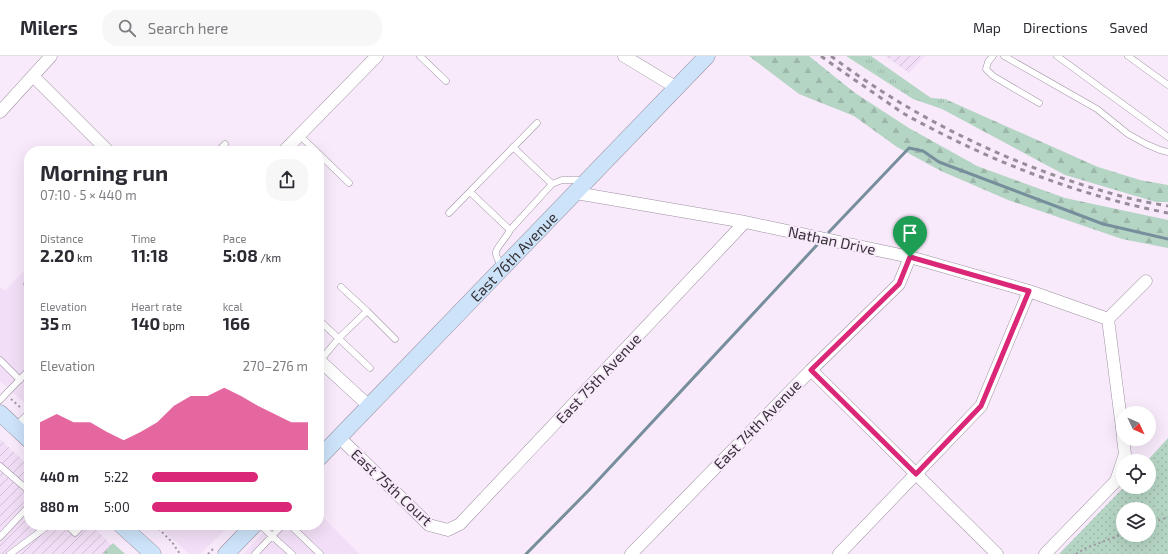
<!DOCTYPE html>
<meta charset="utf-8">
<style>
body{margin:0;font-family:"Exo 2",sans-serif;background:#f7f7f7;color:#2b2b33;height:100vh;display:flex;flex-direction:column;font-size:15px;white-space:nowrap}
*{box-sizing:border-box;margin:0}
p{font-size:13px;color:#7c7c81}
.icon{flex:none;width:22px;height:22px;fill:none;stroke:currentColor;stroke-width:2;stroke-linecap:round;stroke-linejoin:round}
.map{position:relative;flex:1;overflow:hidden}
.panel{position:absolute;left:24px;top:90px;width:300px;height:384px;display:flex;flex-direction:column;background:#fff;border-radius:16px;box-shadow:0 4px 16px #0002}
.panel>*{flex:none}
.needle{width:26px;rotate:134deg}
.fabs{position:absolute;left:1116px;top:350px;display:grid;gap:8px}
.fabs a{display:grid;place-items:center;width:40px;height:40px;border-radius:50%;background:#fff;box-shadow:0 4px 16px #0002;font-size:20px}
.pin{position:absolute;display:grid;place-items:center;width:34px;height:34px;color:#fff;margin:-41px -17px;border-radius:50% 50% 50% 0;rotate:-45deg;box-shadow:0 0 4px #0007}
.pin .icon{rotate:45deg}
.round{display:grid;place-items:center;flex:none;width:42px;height:42px;border-radius:16px;background:#f7f7f7}
.headline{display:flex;align-items:center;justify-content:space-between;height:68px;padding:0 16px}
h1{font-size:22px;font-weight:700;line-height:30px}
.metrics{display:grid;grid-template-columns:repeat(3,1fr);gap:6px;height:68px;padding:4px 16px}
.metrics div{display:grid;align-content:center}
.metrics b{font-size:17px;font-weight:700}
.metrics small{font-size:11px;font-weight:400}
.metrics p{font-size:11px}
.chart{height:112px;padding:8px 16px}
.chart p{display:flex;justify-content:space-between}
.chart svg{width:100%;height:72px;margin-top:4px;fill:#db2777;opacity:.7}
ul{padding:0 16px;list-style:none;font-size:13px}
li{display:grid;grid-template-columns:64px 48px 1fr;align-items:center;height:30px}
li i{height:10px;border-radius:5px;background:#db2777}
header{display:flex;align-items:center;gap:24px;box-sizing:border-box;height:56px;padding:0 20px;background:#fff;border-bottom:1px solid #e1e1e2}
header strong{font-size:19px}
nav{display:flex;gap:22px;margin-inline-start:auto;font-size:14px}
.search{width:280px;height:36px;background:#f7f7f7;display:flex;align-items:center;gap:10px;box-sizing:border-box;padding:0 14px;border-radius:16px;color:#7c7c81;font-size:15px}
.map>svg:first-child{display:block}
</style>
<header>
<strong>Milers</strong>
<div class="search"><svg class="icon" aria-label="search" viewBox="0 0 24 24"><circle cx="10" cy="10" r="6"/><path d="M15 15l6 6"/></svg>Search here</div>
<nav><a>Map</a><a>Directions</a><a>Saved</a></nav>
</header>
<div class="map">
<svg width="1168" height="498" viewBox="0 0 1168 498">
<defs>
<pattern id="industrial-furrows" width="10" height="10" patternUnits="userSpaceOnUse"><rect width="10" height="10" fill="#f2dff7"/><path d="M-1 1l2-2M0 10L10 0M9 11l2-2" fill="none" stroke="#d0c0d4"/></pattern>
<pattern id="grass-tufts" width="24" height="20" patternUnits="userSpaceOnUse"><rect width="24" height="20" fill="#b5d5c4"/><path d="M3 7l-1-3M5 7V3M7 7l1-3M15 17l-1-3M17 17v-4M19 17l1-3" fill="none" stroke="#9cb7a9"/></pattern>
<pattern id="forest-firs" width="22" height="20" patternUnits="userSpaceOnUse"><rect width="22" height="20" fill="#b5d5c4"/><path d="M5 1l3.5 6h-7zM16 11l3.5 6h-7z" fill="#9cb7a9"/></pattern>
<pattern id="park-dots" width="8" height="8" patternUnits="userSpaceOnUse"><rect width="8" height="8" fill="#b5d5c4"/><path d="M2 2h.1M6 6h.1" fill="none" stroke="#9cb7a9" stroke-width="1.8" stroke-linecap="round"/></pattern>
</defs>
<rect width="100%" height="100%" fill="#f8eafb"/>
<path fill="#f2dff7" d="M29 209V351L0 325V231L5 235Z
M319 457 360 498H243L270 469H319Z
M158 469H230L200 498H189Z"/>
<path fill="url(#industrial-furrows)" d="M885 0H925L909 17Z
M0 383 29 410V469H91L121 498H0Z"/>
<path fill="url(#grass-tufts)" d="M846 0H871L931 42 945 43 942 53 913 43Z"/>
<path fill="url(#forest-firs)" d="M749 0H809L855 37 909 72 977 110 1065 142 1168 164V192L1122 183 1008 144 941 115 897 91 854 60 799 38Z
M945 43 1098 111 1140 124 1168 129V146H1156L1065 119 942 53Z
M113 487 125 498H103Z"/>
<path fill="url(#park-dots)" fill-rule="evenodd" d="M1168 382V498H1059L1124 431H1149V405H1147ZM1123 453H1149V479H1123Z"/>
<g fill="none" stroke-linecap="round" stroke-linejoin="round">
<path stroke="#778e9c" stroke-width="3" d="M829 176 909 92 923 95 939 106 1103 168 1168 183
M526 498 589 434 817 189"/>
<g stroke="#9d91a0" stroke-width="7">
<path id="lane" d="M420 0 446 25
M993 0 988 6 986 13 993 20 1039 47
M1004 0 1097 53 1128 78 1146 88 1160 94 1168 96
M1057 0 1168 81
M1128 0 1168 29
M299 79 316 95
M513 91 552 128
M218 95 225 88
M319 98 349 127
M470 136 510 174
M449 157 537 67
M502 211C500 207 495 200 496 196 496 192 507 181 510 174L552 128 562 124H585
M27 228 29 229
M367 255 395 283
M319 264 370 312
M0 304 20 324
M319 306 339 282 367 255 341 231
M0 344 29 314
M0 410 29 435
M67 469 75 477 83 469
M283 469 272 480 292 498
M290 469 320 498
M0 481 29 450
M10 498 49 469
M255 498 272 480 260 469"/>
</g>
<g stroke="#9d91a0" stroke-width="13">
<path id="street" d="M624 0 677 32
M33 20 108 95
M0 56 51 0
M284 95 377 0
M576 137 745 166 910 201 1029 235 1108 263
M1108 263 1123 380
M1108 263 1146 225
M319 304 369 350
M811 314 997 498
M17 373 29 361
M339 381 429 469 448 474 460 468 745 166
M631 498 811 314 899 228 910 201
M839 498 981 350 1029 235
M1045 498 1116 425 1125 398 1123 383"/>
</g>
<g stroke="#9d91a0" stroke-width="17">
<g id="secondary">
<path d="M0 357 29 384"/>
<path id="s1" d="M319 402 707 0"/>
<path d="M121 469 153 498"/>
<path d="M226 498 254 469"/>
</g>
</g>
<path stroke="#9f95a1" stroke-width="2" stroke-dasharray="2 3" stroke-linecap="butt" d="M11 343 22 353
M1149 468 1168 461
M155 469 172 486 180 498
M208 498 214 492
M1076 498 1086 492 1123 478"/>
<use href="#lane" stroke="#fff" stroke-width="6"/>
<use href="#street" stroke="#fff" stroke-width="12"/>
<use href="#secondary" stroke="#cce3f9" stroke-width="16"/>
<path stroke="#968d98" stroke-width="3" stroke-dasharray="5 5" stroke-linecap="butt" d="M821 0C841 15 861 28 881 42 890 48 899 55 908 60 990 105 1077 139 1168 157
M831 0C914 63 1017 112 1117 139 1134 144 1151 147 1168 150"/>
</g>
<g fill="none" stroke-linecap="round" stroke-linejoin="round">
<g stroke="#fff" stroke-width="8">
<path id="route" d="M910 201 1029 235 981 350 916 418 811 314 899 228Z"/>
</g>
<use href="#route" stroke="#db2777" stroke-width="5"/>
</g>
<g text-anchor="middle" dominant-baseline="central" stroke-width="4" stroke-linejoin="round" paint-order="stroke">
<g font-size="15" fill="#383339" stroke="#f8eafb">
<text transform="translate(832 184) rotate(12)">Nathan Drive</text>
<text stroke="none"><textPath href="#s1" startOffset="280">East 76th Avenue</textPath></text>
<text transform="translate(598 322) rotate(-47)">East 75th Avenue</text>
<text transform="translate(757 368) rotate(-46)">East 74th Avenue</text>
<text transform="translate(392 431) rotate(43)">East 75th Court</text>
</g>
</g>
</svg>
<div class="fabs">
<a><svg class="needle" viewBox="-14 -14 28 28"><path d="M0-13l5 13h-10z" fill="#e53935"/><path d="M0 13l5-13h-10z" fill="#7c7c81"/></svg></a>
<a><svg class="icon" aria-label="locate" viewBox="0 0 24 24"><circle cx="12" cy="12" r="6"/><path d="M12 2v4M12 18v4M2 12h4M18 12h4"/></svg></a>
<a><svg class="icon" aria-label="layers" viewBox="0 0 24 24"><path d="M12 4l9 5-9 5-9-5zM3 14l9 5 9-5"/></svg></a>
</div>
<div class="pin" style="left:910px;top:201px;background:#1e9e55"><svg class="icon" aria-label="arrive" viewBox="0 0 24 24"><path d="M6 21V4h12l-3 4 3 4H6"/></svg></div>
<section class="panel">
<div class="headline"><div><h1>Morning run</h1><p>07:10 · 5 × 440 m</p></div><a class="round"><svg class="icon" aria-label="share" viewBox="0 0 24 24"><path d="M12 15V3M7 8l5-5 5 5M5 13v7h14v-7"/></svg></a></div>
<div class="metrics">
<div><p>Distance</p><b>2.20<small> km</small></b></div>
<div><p>Time</p><b>11:18</b></div>
<div><p>Pace</p><b>5:08<small> /km</small></b></div>
</div>
<div class="metrics">
<div><p>Elevation</p><b>35<small> m</small></b></div>
<div><p>Heart rate</p><b>140<small> bpm</small></b></div>
<div><p>kcal</p><b>166</b></div>
</div>
<div class="chart"><p><span>Elevation</span>270–276 m</p>
<svg viewBox="0 0 160 44" preserveAspectRatio="none"><path d="M0 44V27L10 22L20 27L30 27L40 33L50 38L60 33L70 27L80 17L90 11L100 11L110 6L120 11L130 17L140 22L150 27L160 27V44z"/></svg>
</div>
<ul>
<li><b>440 m</b>5:22<i style="width:68%"></i></li>
<li><b>880 m</b>5:00<i style="width:90%"></i></li>
</ul>
</section>
</div>
